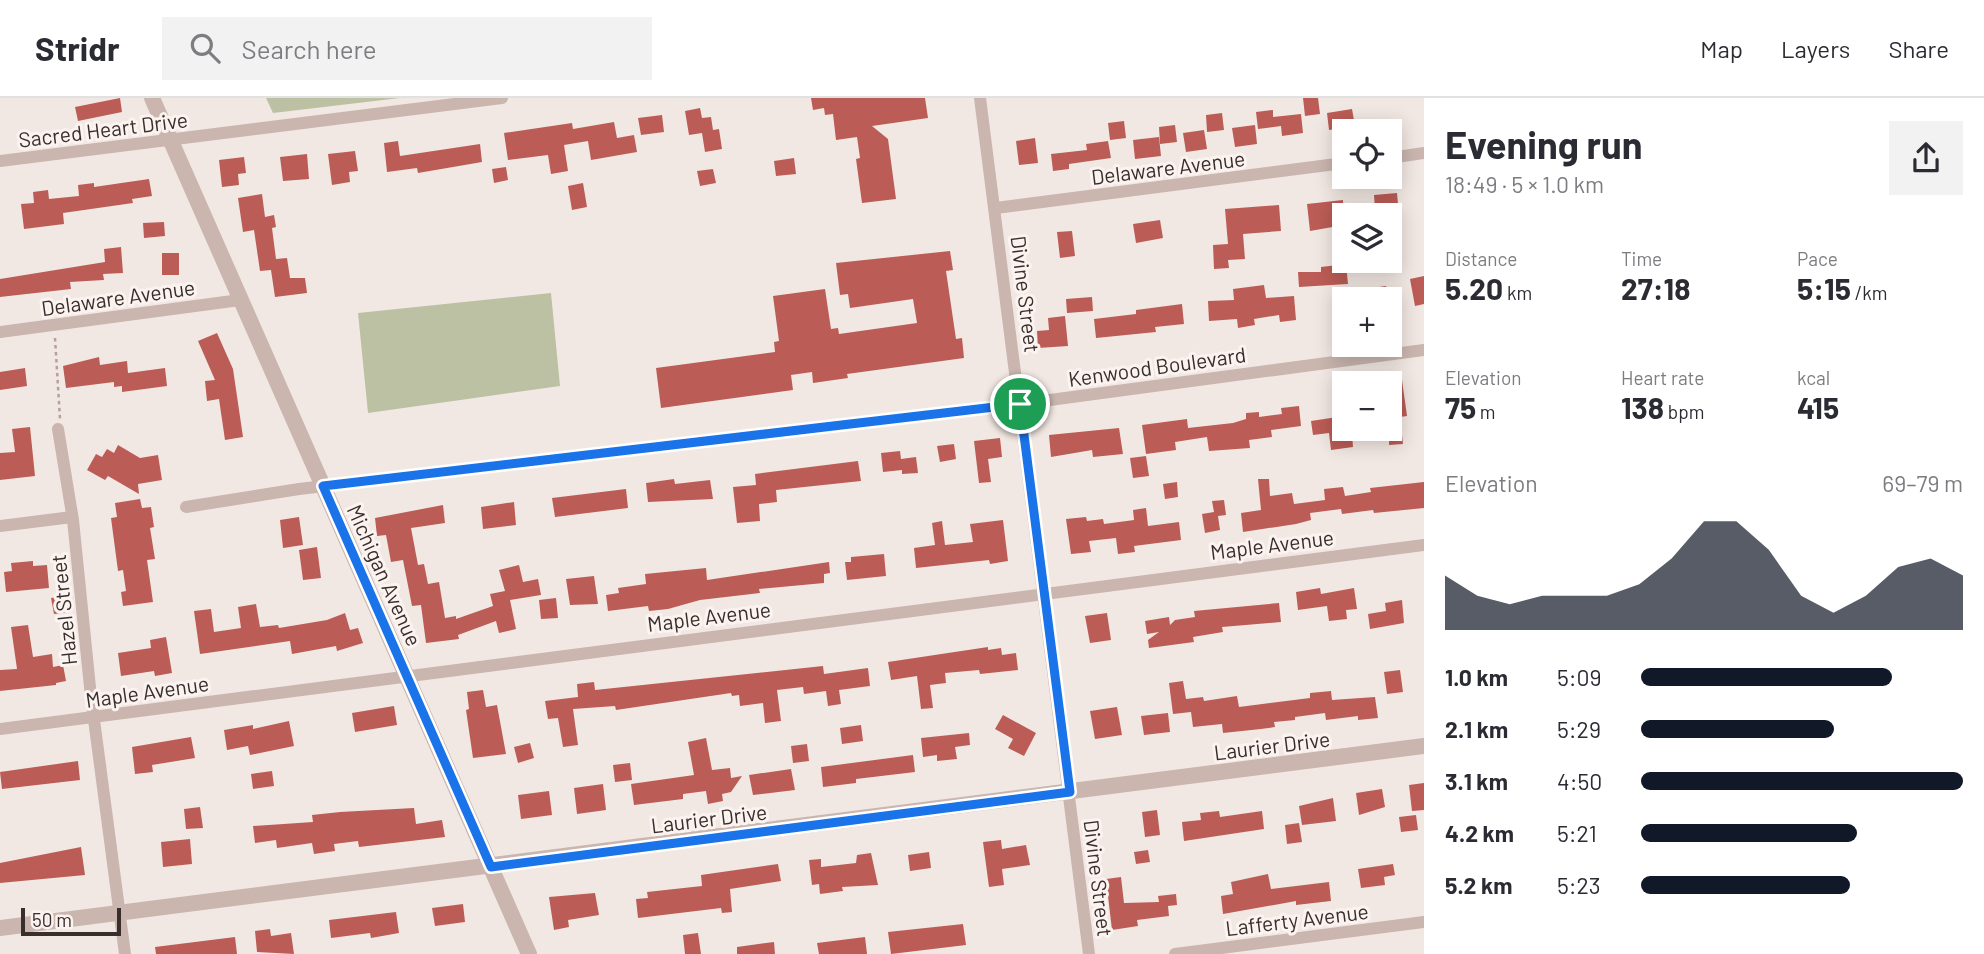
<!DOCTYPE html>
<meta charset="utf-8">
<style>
body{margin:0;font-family:Barlow,sans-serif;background:#f2f2f3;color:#2b2b33;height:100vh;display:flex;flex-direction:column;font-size:26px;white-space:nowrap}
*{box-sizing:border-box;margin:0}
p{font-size:23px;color:#7c7c81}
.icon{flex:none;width:38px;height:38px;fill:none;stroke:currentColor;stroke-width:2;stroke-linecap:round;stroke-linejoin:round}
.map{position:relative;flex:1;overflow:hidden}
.panel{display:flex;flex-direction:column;background:#fff;width:560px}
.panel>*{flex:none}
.controls{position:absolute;left:1332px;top:21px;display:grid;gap:14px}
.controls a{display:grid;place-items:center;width:70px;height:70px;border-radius:0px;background:#fff;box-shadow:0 4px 18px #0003;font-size:35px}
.scale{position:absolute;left:21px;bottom:18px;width:100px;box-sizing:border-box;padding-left:7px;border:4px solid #392e2c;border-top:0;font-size:19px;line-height:24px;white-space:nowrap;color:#392e2c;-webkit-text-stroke:5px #faf3ef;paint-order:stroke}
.pin{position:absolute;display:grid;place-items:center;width:60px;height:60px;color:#fff;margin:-30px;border:4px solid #fff;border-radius:50%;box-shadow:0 2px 7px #0007}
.round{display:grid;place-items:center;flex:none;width:74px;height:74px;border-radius:0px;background:#f2f2f3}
.summary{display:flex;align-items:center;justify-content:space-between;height:119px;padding:0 21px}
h1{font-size:38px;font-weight:700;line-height:52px}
.metrics{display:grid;grid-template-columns:repeat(3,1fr);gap:10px;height:119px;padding:7px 21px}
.metrics div{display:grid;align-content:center}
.metrics b{font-size:30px;font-weight:700}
.metrics small{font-size:19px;font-weight:400}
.metrics p{font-size:19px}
.chart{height:196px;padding:14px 21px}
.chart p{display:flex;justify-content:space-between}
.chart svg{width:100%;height:126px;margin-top:7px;fill:#111827;opacity:.7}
ul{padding:0 21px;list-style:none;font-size:23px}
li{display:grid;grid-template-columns:112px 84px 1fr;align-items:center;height:52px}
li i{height:18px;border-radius:9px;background:#111827}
header{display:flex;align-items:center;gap:42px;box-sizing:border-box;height:98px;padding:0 35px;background:#fff;border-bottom:2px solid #e1e1e2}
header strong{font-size:33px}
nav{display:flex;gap:38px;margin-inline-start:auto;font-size:24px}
.search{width:490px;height:63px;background:#f2f2f3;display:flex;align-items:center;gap:18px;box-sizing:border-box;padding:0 24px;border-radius:0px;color:#7c7c81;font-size:26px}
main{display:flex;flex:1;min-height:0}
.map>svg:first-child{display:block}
</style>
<header>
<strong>Stridr</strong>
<div class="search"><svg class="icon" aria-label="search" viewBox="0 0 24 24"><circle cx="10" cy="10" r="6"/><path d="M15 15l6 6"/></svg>Search here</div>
<nav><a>Map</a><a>Layers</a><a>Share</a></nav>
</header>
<main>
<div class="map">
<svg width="1424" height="856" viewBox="0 0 1424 856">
<rect width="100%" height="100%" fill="#f2e8e3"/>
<path fill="#bcc1a3" d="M266 0H400L273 15Z
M551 195 560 288 368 315 358 215Z"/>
<path fill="#bc5c56" d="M120 0 122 14 78 23 75 9Z
M811 0H925L928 20 872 28 888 41 896 101 862 105 856 61 860 60 857 39 836 42 833 16 825 17 824 10 813 12Z
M1303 0H1318L1320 16 1305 18Z
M700 10 702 20 711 19 713 32 719 31 722 51 705 54 702 35 689 37 685 13Z
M1352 11 1355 28 1329 32 1327 15Z
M1273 12V19L1301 16 1303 35 1282 38 1281 28 1258 31 1256 14Z
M1222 15 1224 32 1207 34 1206 17Z
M662 17 664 34 641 37 638 20Z
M1124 23 1126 40 1110 42 1108 25Z
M614 24 617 40 634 37 637 54 591 62 588 43 564 47 568 73 551 76 548 57 508 62 504 35 572 25 573 31Z
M1175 27 1177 44 1160 46 1159 29Z
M1255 27 1257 46 1235 49 1232 30Z
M1204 32 1207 51 1186 54 1183 35Z
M1159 39 1161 58 1135 61 1133 42Z
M1035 40 1038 65 1019 67 1016 43Z
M398 43 400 58 480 46 482 64 418 75 417 70 387 74 384 45Z
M1108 43 1111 60 1069 66V71L1053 73 1051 56 1087 52 1086 46Z
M355 53 358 73 349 74 350 84 332 87 328 56Z
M307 56 309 81 283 83 280 59Z
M244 59 246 75 238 76 239 87 222 89 219 62Z
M794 60 796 76 776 78 774 63Z
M506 69 508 82 494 85 492 71Z
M713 71 716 85 700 88 697 73Z
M149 81 152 98 132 101 133 105 63 115 64 126 24 131 21 106 34 105 33 94 48 92 49 101 79 98 78 87 94 85V89Z
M583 85 587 109 572 112 568 88Z
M1397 95 1399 117H1383V111L1375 112 1374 97Z
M262 96 265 119 274 117 276 129 272 130 276 161 287 160 290 180H305L307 195 275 199 271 172 260 173 254 132 243 134 238 100Z
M1343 102 1344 127 1310 133 1307 106Z
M1279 107 1281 133 1243 136 1245 161 1228 162 1229 170 1214 171 1213 147 1228 146 1225 111Z
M1160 122 1163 140 1136 145 1133 126Z
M164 124 165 138 144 140 143 125Z
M1072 133 1075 158 1060 160 1057 134Z
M121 149 123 175 103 176 104 182 70 184 71 191 0 199V181L105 164 104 151Z
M950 153 953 172 946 173 956 241 962 240 964 260 847 276 848 280 813 285 812 274 791 277 793 292 661 310 656 270 775 254 774 244 779 243 773 198 825 191 831 231 838 230 839 236 917 225 913 201 850 210 848 196 840 197 836 165Z
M162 155H179V177H162Z
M1346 166 1348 186 1299 189 1298 174H1321V169Z
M1424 178V206L1415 208 1410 181Z
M1264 187 1266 200 1294 198 1296 222 1280 224 1279 217 1254 221 1255 227 1238 230 1237 221 1209 223 1208 203 1234 202 1233 191Z
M1386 188 1388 201H1339L1338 195Z
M1092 199 1093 213 1067 215 1066 201Z
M1182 206 1184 226 1155 229 1156 234 1096 240 1094 221 1136 216V212Z
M1065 218 1068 248 1038 250 1037 233 1049 232 1048 220Z
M217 235 233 271 243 339 225 342 219 301 207 303 205 283 215 282 198 243Z
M99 259 100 267 127 263 128 275 165 270 167 288 122 294V288L114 289V284L66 290 63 268Z
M25 270 27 288 0 292V274Z
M1402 282 1407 318 1400 319 1403 346 1389 347 1390 284Z
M1299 308 1301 328 1271 332 1272 339 1249 342 1250 350 1209 353 1207 339 1175 344 1176 352 1146 356 1142 327 1187 321 1188 330 1233 325 1246 321V315L1259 314V319L1282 316 1281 310Z
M1344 318V336L1352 335 1353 349 1331 352 1329 335 1313 337 1311 323Z
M30 329 35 378 0 382V355L15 354 12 331Z
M1119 330 1123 356 1093 359 1092 352 1051 359 1049 337Z
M1000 340 1002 359 988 361 991 384 979 385 974 343Z
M954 346 956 361 940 364 937 348Z
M118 347 140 360 158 357 162 382 138 386 139 396 108 378 105 382 87 372 96 356 102 359 107 351 114 355Z
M900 353 901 361 916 359 918 375 902 376V372L883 374 881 355Z
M1146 358 1149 378 1133 380 1130 360Z
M858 363 861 383 776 392 777 404 759 406 760 423 737 425 733 389 756 387 755 376Z
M674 381 675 386 710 382 713 401 648 404 646 385Z
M1258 381H1269L1270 398 1292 395 1294 406 1325 402 1324 391 1343 389 1345 398 1371 394 1370 390 1424 384V410L1374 415 1373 412 1342 416 1341 411 1310 415 1311 422 1296 426 1243 434 1241 415 1261 412Z
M1177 384 1178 399 1165 401 1163 386Z
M626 391 628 410 555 419 552 400Z
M140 401 142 410 151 409 154 429 150 430 155 461 147 462 153 504 123 508 121 494 126 493 123 472 118 473 111 420 117 419 115 405Z
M1224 402 1226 417 1218 418 1220 432 1205 435 1202 416 1214 414 1212 403Z
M514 404 516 427 483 431 481 409Z
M443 407 445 425 411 430 418 467 424 466 428 486 439 484 445 520 456 518V521L493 508 490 496 505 493 499 472 519 467 523 484 538 481 541 497 510 502 516 531 499 535 496 523 458 537 459 541 426 545 421 507 412 508 403 462 391 464 386 437 377 438 375 420Z
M1146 410 1148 428 1179 424 1181 442 1134 448 1135 454 1118 456 1116 440 1089 443 1091 454 1071 456 1066 421 1086 419 1087 423 1103 421 1104 426 1134 422 1133 412Z
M299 419 303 447 283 450 280 422Z
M1003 422 1008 463 990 466 989 462 916 470 914 450 935 447 932 425 942 423 945 447 973 444 970 426Z
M317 449 321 480 303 482 299 452Z
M884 456 886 478 847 482 845 464H851V459Z
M33 463V468L47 467 49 490 6 494 4 474 12 473 11 465Z
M829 464 830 475 824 476V485L759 491 760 495 700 502 668 511 649 513 648 508 608 513 606 497 619 495 618 490 646 486 645 476 706 470 707 482Z
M594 478 598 506 570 507 566 481Z
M1320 490 1321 496 1354 490 1357 511 1346 512 1347 521 1329 523 1327 508 1298 512 1296 494Z
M66 498 68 514 54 516 51 500Z
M556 500 558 520 541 521 539 502Z
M1402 502 1404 525 1370 531 1368 516 1386 513 1385 505Z
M1279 505 1281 524 1222 529 1223 534 1193 539 1194 544 1149 550 1148 542 1159 534 1147 536 1145 523 1169 519 1170 527 1175 522 1195 519 1194 513Z
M256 506 260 529 278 527 279 530 327 522 345 515 350 532 358 530 363 545 337 553 336 548 292 556 290 543 200 556 194 513 211 511 214 534 241 530 238 509Z
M1107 515 1111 542 1090 545 1085 518Z
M28 527 33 559 52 556 53 569 63 567 66 583 56 585V587L0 593V572L17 571 11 529Z
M166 539 172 575 155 578 154 573 121 578 118 555 151 550 150 542Z
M988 549V552L1001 550 1002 557 1016 555 1018 572 980 576 979 572 945 575 946 585 930 587 933 610 921 611 917 578 891 582 888 564Z
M823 568 824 576 868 570 870 588 839 592 841 606 828 608 826 593 804 596 803 589 777 592 781 623 765 625 763 605 740 608 739 597 732 598 731 595 616 612 615 608 573 611 578 647 563 649 558 620 548 621 545 603 578 599 577 586 594 584 595 592Z
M1400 572 1403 594 1387 596 1384 574Z
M1183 583 1186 601 1203 599 1204 603 1237 598 1239 609 1310 600V595L1331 593 1332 602 1375 599 1378 620 1358 622V618L1326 622 1325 615 1295 619V622L1274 624 1275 629 1261 631 1223 635 1222 626 1193 629 1191 614 1173 616 1169 585Z
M483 592 486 609 497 607 506 656 473 660 466 612 469 611 467 594Z
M394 608 397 627 355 634 352 615Z
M1117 609 1122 637 1095 641 1090 613Z
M1168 615 1170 634 1144 637 1141 618Z
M1003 617 1036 635 1024 658 1008 650 1013 641 995 631Z
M289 623 294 648 250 657 248 648 227 652 224 632 253 627V631Z
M861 627 863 643 842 646 840 630Z
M969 635 970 647 955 649 957 661 937 663V657L923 659 921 640Z
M191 639 195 660 152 667 153 674 135 676 132 649Z
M706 640 712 672 730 670 731 680 742 678 731 694 722 696 723 703 708 706 706 693 683 696V701L634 707 631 686 694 677 688 644Z
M530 645 534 660 518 665 514 649Z
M807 646 809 663 793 665 791 648Z
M913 657 915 674 856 681V685L823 689 821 669Z
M78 663 80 682 2 691 0 674Z
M630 665 632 682 615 684 613 667Z
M791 671 795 692 753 697 749 677Z
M272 673 274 688 253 691 251 676Z
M1424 685V712L1412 713 1409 687Z
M603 686 606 712 577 716 574 690Z
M1382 691 1385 709 1359 717 1356 695Z
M549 693 552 717 521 721 518 697Z
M1333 700 1336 723 1302 727 1299 708Z
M200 709 203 730 186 731 184 711Z
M414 710 416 726 442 722 445 739 359 749 358 743 334 746 335 753 314 756 312 745 277 750 276 742 255 745 253 728 313 724 312 717 340 714Z
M1157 712 1160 737 1145 739 1142 714Z
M1219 713 1220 719 1262 713 1264 731 1184 743 1182 724 1201 722 1200 715Z
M1416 717 1418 732 1401 734 1399 719Z
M1299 725 1302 744 1287 746 1285 727Z
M190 741 192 766 163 769 161 744Z
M1001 742 1002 751 1026 747 1030 767 1002 771 1004 787 989 789 983 744Z
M81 749 85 777 0 785V765Z
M1148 752 1150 764 1136 766 1134 754Z
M929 754 931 770 910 773 908 757Z
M871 755 878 787 842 789 843 793 820 796 819 786 812 787 809 762 821 761V769L856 765 857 757Z
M778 766 781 783 730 791 732 814 722 815 721 810 638 820 636 801 648 800 647 794 702 788 701 777Z
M1393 766 1395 777 1384 779 1385 787 1361 790 1358 771Z
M1268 776 1271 791 1329 784 1331 803 1296 807V803L1223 816 1221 798 1233 796 1231 784Z
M1121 779 1124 805 1159 804 1158 798 1176 796 1177 807 1168 808 1169 818 1137 822 1138 828 1112 832 1106 781Z
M595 795 599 817 568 822 569 829 554 832 549 799Z
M463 806 465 824 435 828 432 810Z
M396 814 399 835 371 840 370 835 331 840 329 822Z
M963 826 966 847 891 856 888 834Z
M270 831 271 838 291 835 294 856 257 854 255 833Z
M698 835 701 856H685L683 837Z
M235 839 237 856H156L155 849Z
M865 839 867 856H819L817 845Z
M774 844 775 856H737V849Z"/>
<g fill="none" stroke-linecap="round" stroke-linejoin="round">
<path stroke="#b6a099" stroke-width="2.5" stroke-dasharray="3.5 3.5" stroke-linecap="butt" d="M55 240 60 321"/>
<path stroke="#cab6af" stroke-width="12" d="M980 0 1089 856
M1390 60 1424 55
M0 63 502 0
M996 110 1344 65
M0 234 240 202
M58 331 73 422 91 599 125 856
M186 409 299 391 1020 306 1424 252
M0 428 72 419
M0 631 1424 447
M1175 856 1424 824"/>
<path stroke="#cab6af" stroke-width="16" d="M152 0 529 856
M0 830 1424 648"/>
</g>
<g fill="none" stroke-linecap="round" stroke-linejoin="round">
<g stroke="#fff" stroke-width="14">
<path id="route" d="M1020 306 1070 694 491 769 323 388Z"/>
</g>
<use href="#route" stroke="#1a73e8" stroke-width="9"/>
</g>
<g text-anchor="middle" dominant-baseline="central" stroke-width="6" stroke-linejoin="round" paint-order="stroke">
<g font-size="21" fill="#392e2c" stroke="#faf3ef">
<text transform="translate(103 31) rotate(-7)">Sacred Heart Drive</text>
<text transform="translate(1168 69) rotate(-7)">Delaware Avenue</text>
<text transform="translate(1026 196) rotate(83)">Divine Street</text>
<text transform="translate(118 199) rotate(-8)">Delaware Avenue</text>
<text transform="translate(1157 268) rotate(-8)">Kenwood Boulevard</text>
<text transform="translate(1272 446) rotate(-7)">Maple Avenue</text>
<text transform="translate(385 477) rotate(66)">Michigan Avenue</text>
<text transform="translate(63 512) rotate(-96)">Hazel Street</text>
<text transform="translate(709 518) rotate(-7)">Maple Avenue</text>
<text transform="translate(147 593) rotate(-8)">Maple Avenue</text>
<text transform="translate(1272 647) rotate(-7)">Laurier Drive</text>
<text transform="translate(709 720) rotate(-7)">Laurier Drive</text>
<text transform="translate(1099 780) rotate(83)">Divine Street</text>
<text transform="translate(1297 821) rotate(-7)">Lafferty Avenue</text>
</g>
</g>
</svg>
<div class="controls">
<a><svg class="icon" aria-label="locate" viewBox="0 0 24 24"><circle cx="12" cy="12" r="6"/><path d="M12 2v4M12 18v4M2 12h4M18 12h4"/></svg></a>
<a><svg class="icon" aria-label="layers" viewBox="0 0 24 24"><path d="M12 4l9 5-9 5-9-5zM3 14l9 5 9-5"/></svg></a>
<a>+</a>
<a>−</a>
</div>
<div class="scale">50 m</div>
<div class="pin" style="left:1020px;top:306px;background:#1e9e55"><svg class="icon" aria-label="arrive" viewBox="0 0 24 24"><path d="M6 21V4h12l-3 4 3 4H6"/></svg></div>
</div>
<section class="panel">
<div class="summary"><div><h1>Evening run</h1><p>18:49 · 5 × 1.0 km</p></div><a class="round"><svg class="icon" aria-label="share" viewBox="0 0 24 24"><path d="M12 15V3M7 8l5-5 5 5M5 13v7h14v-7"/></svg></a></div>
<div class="metrics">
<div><p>Distance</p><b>5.20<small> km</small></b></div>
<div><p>Time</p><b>27:18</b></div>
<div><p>Pace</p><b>5:15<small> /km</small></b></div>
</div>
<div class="metrics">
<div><p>Elevation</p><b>75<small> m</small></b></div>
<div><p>Heart rate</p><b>138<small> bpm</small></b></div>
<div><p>kcal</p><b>415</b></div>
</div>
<div class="chart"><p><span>Elevation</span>69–79 m</p>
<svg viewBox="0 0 160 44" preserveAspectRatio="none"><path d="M0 44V25L10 32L20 35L30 32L40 32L50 32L60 28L70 19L80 6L90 6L100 16L110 32L120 38L130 32L140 22L150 19L160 25V44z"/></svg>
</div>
<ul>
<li><b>1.0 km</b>5:09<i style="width:78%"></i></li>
<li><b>2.1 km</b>5:29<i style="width:60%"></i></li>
<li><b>3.1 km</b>4:50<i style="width:100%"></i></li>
<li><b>4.2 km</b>5:21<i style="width:67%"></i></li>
<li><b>5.2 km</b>5:23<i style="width:65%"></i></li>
</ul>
</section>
</main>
